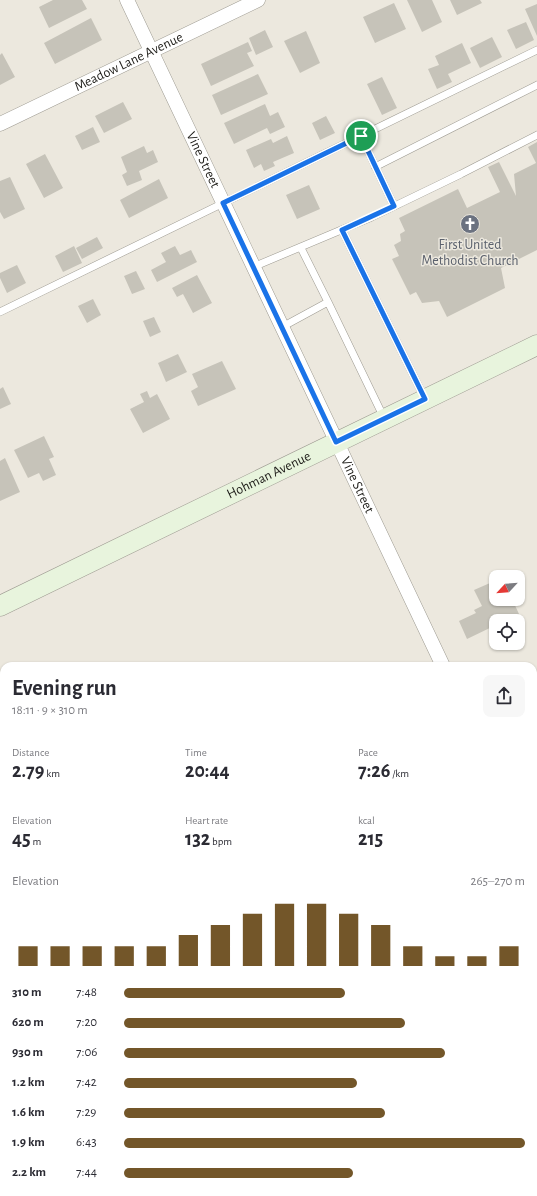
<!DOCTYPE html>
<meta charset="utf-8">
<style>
body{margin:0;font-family:"Alegreya Sans",sans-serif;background:#f7f7f7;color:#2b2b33;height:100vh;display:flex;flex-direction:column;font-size:15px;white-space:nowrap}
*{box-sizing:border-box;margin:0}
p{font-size:13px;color:#7c7c81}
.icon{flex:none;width:22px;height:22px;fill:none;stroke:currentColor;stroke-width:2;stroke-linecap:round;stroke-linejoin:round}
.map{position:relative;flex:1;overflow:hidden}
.panel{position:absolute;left:0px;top:662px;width:537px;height:534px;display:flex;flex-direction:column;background:#fff;border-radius:12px 12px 0 0;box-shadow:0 1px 3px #0004}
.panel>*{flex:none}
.needle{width:26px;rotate:244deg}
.tools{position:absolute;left:489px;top:570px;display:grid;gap:8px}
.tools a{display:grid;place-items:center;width:36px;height:36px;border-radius:8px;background:#fff;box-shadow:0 1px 3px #0004;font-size:20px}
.pin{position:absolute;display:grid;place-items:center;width:34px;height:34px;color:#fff;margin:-17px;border:2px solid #fff;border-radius:50%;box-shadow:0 1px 4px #0007}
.round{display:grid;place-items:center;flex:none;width:42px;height:42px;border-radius:8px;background:#f7f7f7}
.head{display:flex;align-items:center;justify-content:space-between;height:68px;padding:0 12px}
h1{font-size:22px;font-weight:700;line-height:30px}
.metrics{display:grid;grid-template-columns:repeat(3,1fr);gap:6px;height:68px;padding:4px 12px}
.metrics div{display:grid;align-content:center}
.metrics b{font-size:20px;font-weight:700}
.metrics small{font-size:11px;font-weight:400}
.metrics p{font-size:11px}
.chart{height:112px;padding:8px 12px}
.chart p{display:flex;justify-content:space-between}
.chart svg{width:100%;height:72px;margin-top:4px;stroke:#735629;stroke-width:6}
ul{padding:0 12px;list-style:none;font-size:13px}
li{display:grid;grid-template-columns:64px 48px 1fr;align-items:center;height:30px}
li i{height:10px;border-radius:5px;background:#735629}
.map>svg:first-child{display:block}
</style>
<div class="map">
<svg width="537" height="1196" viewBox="0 0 537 1196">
<rect width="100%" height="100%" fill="#ece8de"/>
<path fill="#c6c3b9" d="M53 0H82L87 9 49 28 39 7Z
M407 0H432L442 22 422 32Z
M450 0H480L482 3 457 15Z
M394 3 406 29 375 43 363 17Z
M537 4V36L525 9Z
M91 18 102 40 55 64 44 43Z
M526 22 534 40 516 49 507 30Z
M265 30 273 47 256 55 249 38Z
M306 31 320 63 300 73 284 41Z
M492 37 502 57 480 68 470 48Z
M248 42 252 51 247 53 254 66 211 86 201 64Z
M462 43 471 63 448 74 452 82 437 89 428 69 439 65 435 56Z
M2 53 15 77 0 85V55Z
M258 74 268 94 221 115 212 95Z
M382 77 397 108 382 115 367 84Z
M123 102 132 119 104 133 95 116Z
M265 104 270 116 278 112 285 127 270 134 267 128 234 144 224 123Z
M326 116 335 133 320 140 312 123Z
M93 127 100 142 82 150 75 136Z
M287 136 294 153 273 162 275 166 264 171 261 164 254 168 246 150 271 139 273 143Z
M537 142V250L501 268 505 288 447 317 439 301 422 303 416 292 410 295 392 259 399 256 394 245 401 241 400 234 405 231 399 218 458 189 467 208 500 192 488 167 499 162 516 196 514 174 536 163 528 147Z
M144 146 147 153 153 150 158 162 139 171 142 180 127 186 122 175 127 172 121 157Z
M45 154 63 188 44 198 26 164Z
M10 177 25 209 4 219 0 212V181Z
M159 179 168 198 129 218 120 200Z
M309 185 320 209 297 219 286 195Z
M97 237 103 248 82 259 76 248Z
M74 246 82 263 63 272 55 256Z
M175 246 180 255 191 250 197 262 157 282 151 270 166 262 161 253Z
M17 265 26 283 7 293 0 278V273Z
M136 271 145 289 132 294 124 276Z
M197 275 212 303 193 313 183 294 177 297 172 288Z
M93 299 101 315 87 323 78 306Z
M154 317 161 332 150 337 143 321Z
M178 354 187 372 166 382 158 363Z
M222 361 236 389 198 406 191 391 198 387 192 374Z
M3 387 11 404 0 409V389Z
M147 391 150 398 157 394 170 419 143 433 130 409 144 402 140 394Z
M44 436 54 457 49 459 56 475 43 481 39 473 28 478 14 450Z
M5 458 20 492 0 501V461Z
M490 583 496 596V599H498L499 603 507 599H512L519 614 505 621H496V625L467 639 459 621 476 613 474 610 482 606 474 590Z
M2 826 4 829V854L0 856 4 863V870L0 872V827Z
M537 1043V1077L533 1068V1045Z
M189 1192H206L208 1196H191Z
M229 1192H255L257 1196H240L238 1193 231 1196Z"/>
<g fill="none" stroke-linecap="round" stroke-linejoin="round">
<g stroke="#9d9a91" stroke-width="8">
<path id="service" d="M361 136 394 206
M375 167 537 85
M342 230 425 399
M301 248 328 302
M253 267 372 217 461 174 537 135
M0 312 537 50
M282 327 328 302 384 418
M0 894 4 892"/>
</g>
<g stroke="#9d9a91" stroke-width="15">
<g id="minor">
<path id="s1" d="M127 0 443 666"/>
<path id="s2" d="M0 124 258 0"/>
<path d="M533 762 537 757"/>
<path d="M533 855 537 864"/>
<path d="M0 1001 4 1005"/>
<path d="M533 1156 537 1154"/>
<path d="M458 1196 465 1192"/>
<path d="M531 1196 537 1193"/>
</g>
</g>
<g stroke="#9d9a91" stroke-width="21">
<g id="secondary">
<path id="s3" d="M0 606 537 345"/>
<path d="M0 1104 4 1112"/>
<path d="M44 1192 46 1196"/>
</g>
</g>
<use href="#service" stroke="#fff" stroke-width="7"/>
<use href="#minor" stroke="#fff" stroke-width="14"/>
<use href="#secondary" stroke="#e8f4dd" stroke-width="20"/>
</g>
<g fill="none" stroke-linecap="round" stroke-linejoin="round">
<g stroke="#fff" stroke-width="8">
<path id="route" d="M361 136 394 206 342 230 425 399 336 442 223 203Z"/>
</g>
<use href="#route" stroke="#1a73e8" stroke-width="5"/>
</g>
<defs>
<g id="church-disc" transform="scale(1)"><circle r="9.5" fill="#6b7280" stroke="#ece8de"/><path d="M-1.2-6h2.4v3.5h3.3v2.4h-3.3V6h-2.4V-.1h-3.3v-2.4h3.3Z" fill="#fff"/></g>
</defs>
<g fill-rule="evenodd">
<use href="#church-disc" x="470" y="224"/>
</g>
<g text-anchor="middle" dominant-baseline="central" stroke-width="3" stroke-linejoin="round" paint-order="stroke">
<g font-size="14" fill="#22211d" stroke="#ece8de">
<text stroke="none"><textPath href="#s2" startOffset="143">Meadow Lane Avenue</textPath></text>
<text stroke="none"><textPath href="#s1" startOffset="177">Vine Street</textPath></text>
<text stroke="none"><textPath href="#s3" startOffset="299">Hohman Avenue</textPath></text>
<text stroke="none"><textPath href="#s1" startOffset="537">Vine Street</textPath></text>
</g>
<g font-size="14" fill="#5b616d" stroke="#ece8de">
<text x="470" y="245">First United<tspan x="470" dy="16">Methodist Church</tspan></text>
</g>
</g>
</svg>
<div class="tools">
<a><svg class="needle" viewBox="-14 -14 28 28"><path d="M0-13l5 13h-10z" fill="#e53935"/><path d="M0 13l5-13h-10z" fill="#7c7c81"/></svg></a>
<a><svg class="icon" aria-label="locate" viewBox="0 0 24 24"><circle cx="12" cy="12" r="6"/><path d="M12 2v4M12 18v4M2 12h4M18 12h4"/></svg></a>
</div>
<div class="pin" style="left:361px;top:136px;background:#1e9e55"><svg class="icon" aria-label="arrive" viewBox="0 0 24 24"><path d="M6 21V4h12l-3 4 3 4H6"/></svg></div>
<section class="panel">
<div class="head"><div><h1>Evening run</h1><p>18:11 · 9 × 310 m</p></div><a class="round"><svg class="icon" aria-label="share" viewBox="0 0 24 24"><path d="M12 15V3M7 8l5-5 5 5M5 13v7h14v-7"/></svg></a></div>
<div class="metrics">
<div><p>Distance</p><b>2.79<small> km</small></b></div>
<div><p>Time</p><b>20:44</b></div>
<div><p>Pace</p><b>7:26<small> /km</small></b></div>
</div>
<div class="metrics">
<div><p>Elevation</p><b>45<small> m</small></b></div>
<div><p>Heart rate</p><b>132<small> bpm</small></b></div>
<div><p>kcal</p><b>215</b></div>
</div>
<div class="chart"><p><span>Elevation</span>265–270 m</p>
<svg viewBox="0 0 160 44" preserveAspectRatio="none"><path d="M5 44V32M15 44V32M25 44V32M35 44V32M45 44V32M55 44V25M65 44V19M75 44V12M85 44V6M95 44V6M105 44V12M115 44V19M125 44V32M135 44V38M145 44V38M155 44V32"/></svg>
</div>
<ul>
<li><b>310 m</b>7:48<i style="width:55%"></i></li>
<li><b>620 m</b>7:20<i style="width:70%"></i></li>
<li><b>930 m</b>7:06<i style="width:80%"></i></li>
<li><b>1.2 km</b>7:42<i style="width:58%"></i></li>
<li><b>1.6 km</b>7:29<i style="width:65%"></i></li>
<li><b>1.9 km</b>6:43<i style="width:100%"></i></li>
<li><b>2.2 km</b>7:44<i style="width:57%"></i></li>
</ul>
</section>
</div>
